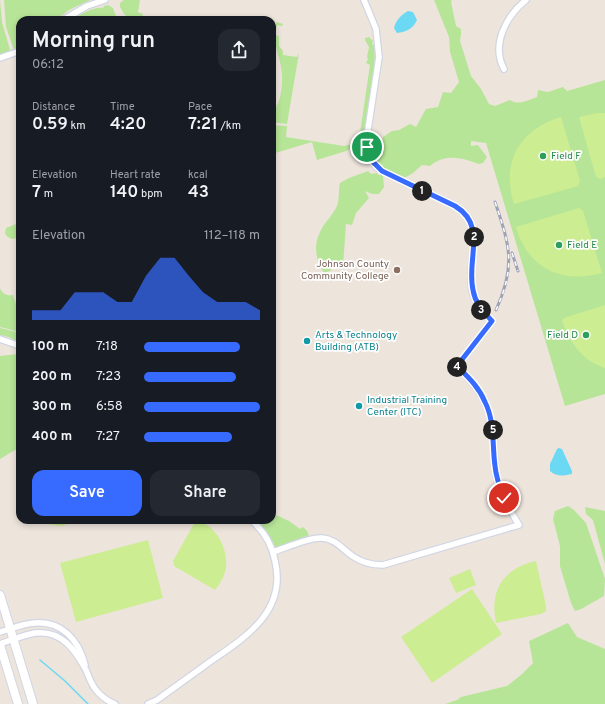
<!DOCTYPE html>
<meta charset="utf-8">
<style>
body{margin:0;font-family:Overpass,sans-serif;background:#242831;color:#f1f3f6;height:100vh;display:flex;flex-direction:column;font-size:15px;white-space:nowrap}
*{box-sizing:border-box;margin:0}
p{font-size:13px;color:#9ea1a6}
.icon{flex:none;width:22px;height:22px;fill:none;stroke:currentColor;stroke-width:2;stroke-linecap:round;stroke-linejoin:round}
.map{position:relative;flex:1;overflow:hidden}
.side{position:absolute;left:16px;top:16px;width:260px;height:508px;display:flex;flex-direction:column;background:#171b24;border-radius:12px;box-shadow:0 2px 6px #0003}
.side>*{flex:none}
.pin{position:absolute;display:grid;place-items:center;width:34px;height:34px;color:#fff;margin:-17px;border:2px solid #fff;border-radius:50%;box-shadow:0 1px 4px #0007}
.km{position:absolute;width:20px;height:20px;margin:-10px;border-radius:50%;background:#222;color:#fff;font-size:11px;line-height:20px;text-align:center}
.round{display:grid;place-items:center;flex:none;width:42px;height:42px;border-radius:12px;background:#242831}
.summary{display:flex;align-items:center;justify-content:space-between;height:68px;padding:0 16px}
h1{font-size:22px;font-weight:600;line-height:30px}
.metrics{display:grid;grid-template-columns:repeat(3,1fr);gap:6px;height:68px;padding:4px 16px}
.metrics div{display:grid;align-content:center}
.metrics b{font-size:17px;font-weight:600}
.metrics small{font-size:11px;font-weight:400}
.metrics p{font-size:11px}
.chart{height:112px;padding:8px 16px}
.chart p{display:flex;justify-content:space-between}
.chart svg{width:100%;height:72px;margin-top:4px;fill:#376bff;opacity:.7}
.button{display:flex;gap:8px;margin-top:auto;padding:8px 16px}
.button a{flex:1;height:46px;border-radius:12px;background:#376bff;color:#fff;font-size:16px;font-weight:600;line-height:46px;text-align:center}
.button a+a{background:#242831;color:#f1f3f6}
ul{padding:0 16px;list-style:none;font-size:13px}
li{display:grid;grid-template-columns:64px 48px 1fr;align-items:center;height:30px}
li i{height:10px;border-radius:5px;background:#376bff}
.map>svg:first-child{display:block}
</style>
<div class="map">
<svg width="605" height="704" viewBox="0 0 605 704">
<rect width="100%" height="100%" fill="#ede4dc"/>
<path fill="#b7e597" d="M0 0 2 22 10 50 9 52 0 56Z
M4 0H90L69 10 58 18 56 17 55 20H20V49L14 50 6 27Z
M124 0H147H140L138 12 143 14 142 18 148 20 130 19 124 14 120 7V3Z
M434 0H452L451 2 456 26 461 29V34L460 41 471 76 481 89 489 104 495 106 510 100C519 106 528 100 537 97L538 90 548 92 563 87 567 91 605 80V394L565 406 486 143 471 141V146L478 145 487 157 483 163 479 164C461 158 446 153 430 166L422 165 413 173 406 177 399 178 381 168 377 163 376 158 383 137 392 131 399 130 410 124 416 127 426 109 438 107 443 92 451 93 459 82 450 52 449 37Z
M108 5 113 8 117 19 121 20H73C79 14 96 6 103 8L104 6Z
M277 22 283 24 282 26 277 25 275 35 279 36V46L283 51V55L297 57 299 53 287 124 272 122C272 115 276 108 279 101 281 94 282 87 282 79 283 61 272 45 274 25Z
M369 37 373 41 372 44 374 45C377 75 369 108 364 137L361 143 355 147 353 144 355 141 359 140 370 65 366 63 368 59 367 57 369 47 365 40V38Z
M272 125 287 126 286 137 344 146 352 144 354 147 346 151 317 160 312 142 272 154Z
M368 171 371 174 377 173 378 175 381 174 383 176 384 187 379 194H372L365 191 369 198 356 213 352 225 346 224 343 266 336 264 330 271 324 273C316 261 313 246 320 232 324 223 332 216 336 208 340 201 338 191 340 183L349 178Z
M16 224 20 225V237L13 239 9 238 5 234 6 228Z
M0 288C2 294 7 296 13 295L20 317V332L0 327Z
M0 328 20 333V343L9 337 0 335Z
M18 354H20V447L0 459V356Z
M568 506 574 510 586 523 605 579 604 596 581 609 575 611 571 603 560 566V546L553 519 555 511Z
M585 507 605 511V564L593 520 586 514Z
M272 513 289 521 300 529 303 527C306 530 310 533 308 538L276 548 264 529 255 520H272Z
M568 623 577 637 605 649V704H445L457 700 461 697 507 686 521 675 533 663 529 641Z"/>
<path fill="#cded92" d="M597 113H605V177L600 179 596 177 579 117Z
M561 117 580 181 578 186 514 204C501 162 519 130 561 117Z
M579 208 583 211 602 273C562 284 528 269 516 227Z
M605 305V368C582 361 570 342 562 321L564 318Z
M37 520H83L61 526 38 523Z
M196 520C216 525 228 548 226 567 225 576 220 584 215 590L174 566 173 561Z
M148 540 163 598 76 622 60 563Z
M536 561 546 606V611L541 614 496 623C489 590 504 568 536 561Z
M470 569 476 585 456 593 449 578Z
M472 589 502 634 432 683 401 637Z"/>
<path fill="#6bd9f3" d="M408 11 413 12 417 20C413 29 406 32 397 33L394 28C396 20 401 15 408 11Z
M559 448 562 449 572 471V474C563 476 557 477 550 471V464L557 449Z"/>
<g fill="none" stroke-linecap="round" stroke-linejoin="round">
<path stroke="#6bd9f3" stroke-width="1.5" d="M40 660 65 681 88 704"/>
<g stroke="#d1d6e4" stroke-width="8">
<path id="minor" d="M63 20 87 6 105 0
M0 58 20 51
M504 69C491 45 506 16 526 0
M0 339 20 346
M273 552C286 548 309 537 322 538 336 539 343 550 354 557 363 563 372 565 383 565L519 525C511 512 503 499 498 484 494 468 494 451 493 435 491 405 478 386 457 366L492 321C483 311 475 303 472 290 466 259 488 226 455 206L382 171 376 167 369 154 367 147V136L379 57 376 29 364 0
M0 632C11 629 22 624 34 623 61 620 79 640 85 665
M0 644C11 640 24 635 35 633 62 630 75 650 86 670 89 677 91 684 96 690 101 696 107 701 115 704
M148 704 157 700C175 687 193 674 211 661 246 637 287 611 275 561 272 545 264 531 251 520"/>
</g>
<g stroke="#d1d6e4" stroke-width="10">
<path id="secondary" d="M0 595 33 704
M0 645 18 704"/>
</g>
<use href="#minor" stroke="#fff" stroke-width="5.5"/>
<use href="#secondary" stroke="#fff" stroke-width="8"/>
<g stroke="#9ea4b6" stroke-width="3">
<path id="rail" d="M495 202C510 246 516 266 496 310
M512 253 518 271"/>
</g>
<use href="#rail" stroke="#fff" stroke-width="1.5" stroke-dasharray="4.5" stroke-linecap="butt"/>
</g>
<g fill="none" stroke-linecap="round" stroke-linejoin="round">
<g stroke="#fff" stroke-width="8">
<path id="route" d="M367 147 372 161 382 171 455 206C488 226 466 259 473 290 475 303 483 311 492 321L457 366C468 377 479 387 485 402 495 422 492 444 495 466 496 477 500 488 504 498"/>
</g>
<use href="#route" stroke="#376bff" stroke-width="5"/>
</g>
<g fill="#2e9e5b" stroke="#fff" stroke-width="1.5">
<circle cx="543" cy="156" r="4"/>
<circle cx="559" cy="245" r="4"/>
<circle cx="586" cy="335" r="4"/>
</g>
<circle fill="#8d6e63" stroke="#fff" stroke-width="1.5" cx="397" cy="270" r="4"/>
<g fill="#0f9aa8" stroke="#fff" stroke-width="1.5">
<circle cx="307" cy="341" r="4"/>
<circle cx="359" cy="406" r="4"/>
</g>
<g text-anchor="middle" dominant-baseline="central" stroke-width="3.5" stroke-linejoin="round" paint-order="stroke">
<g font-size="10" fill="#27864d" stroke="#fff" text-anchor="start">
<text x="551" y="156">Field F</text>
<text x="567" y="245">Field E</text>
<text x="578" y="335" text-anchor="end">Field D</text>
</g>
<g font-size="10" fill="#785e54" stroke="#fff" text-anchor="end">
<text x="389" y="264">Johnson County<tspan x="389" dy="12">Community College</tspan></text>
</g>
<g font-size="10" fill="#0d838f" stroke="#fff" text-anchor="start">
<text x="315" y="335">Arts &amp; Technology<tspan x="315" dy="12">Building (ATB)</tspan></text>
<text x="367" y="400">Industrial Training<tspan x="367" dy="12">Center (ITC)</tspan></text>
</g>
</g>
</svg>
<div class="pin" style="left:367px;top:147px;background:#1e9e55"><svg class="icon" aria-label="arrive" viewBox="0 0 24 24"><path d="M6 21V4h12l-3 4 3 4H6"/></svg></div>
<div class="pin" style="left:504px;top:498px;background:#d93025"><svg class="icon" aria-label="check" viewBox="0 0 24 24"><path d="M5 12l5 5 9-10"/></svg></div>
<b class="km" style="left:422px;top:191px">1</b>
<b class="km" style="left:474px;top:237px">2</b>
<b class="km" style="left:481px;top:310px">3</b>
<b class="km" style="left:457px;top:367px">4</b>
<b class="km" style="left:493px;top:430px">5</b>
<section class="side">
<div class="summary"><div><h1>Morning run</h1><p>06:12</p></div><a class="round"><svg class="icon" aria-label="share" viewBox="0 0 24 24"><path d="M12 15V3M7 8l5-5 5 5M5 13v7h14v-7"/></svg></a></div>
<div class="metrics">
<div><p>Distance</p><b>0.59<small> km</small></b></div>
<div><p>Time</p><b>4:20</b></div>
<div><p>Pace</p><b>7:21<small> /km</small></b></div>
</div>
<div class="metrics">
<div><p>Elevation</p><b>7<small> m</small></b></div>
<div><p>Heart rate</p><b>140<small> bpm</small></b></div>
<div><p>kcal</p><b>43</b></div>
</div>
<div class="chart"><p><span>Elevation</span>112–118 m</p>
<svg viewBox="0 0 160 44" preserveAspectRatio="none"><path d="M0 44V38L10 38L20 38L30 27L40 27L50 27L60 33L70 33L80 17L90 6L100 6L110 17L120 27L130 33L140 33L150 33L160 38V44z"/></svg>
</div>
<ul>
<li><b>100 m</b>7:18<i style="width:83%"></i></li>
<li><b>200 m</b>7:23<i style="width:79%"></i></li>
<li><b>300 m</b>6:58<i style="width:100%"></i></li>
<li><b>400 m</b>7:27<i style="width:76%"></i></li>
</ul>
<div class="button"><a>Save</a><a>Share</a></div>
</section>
</div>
